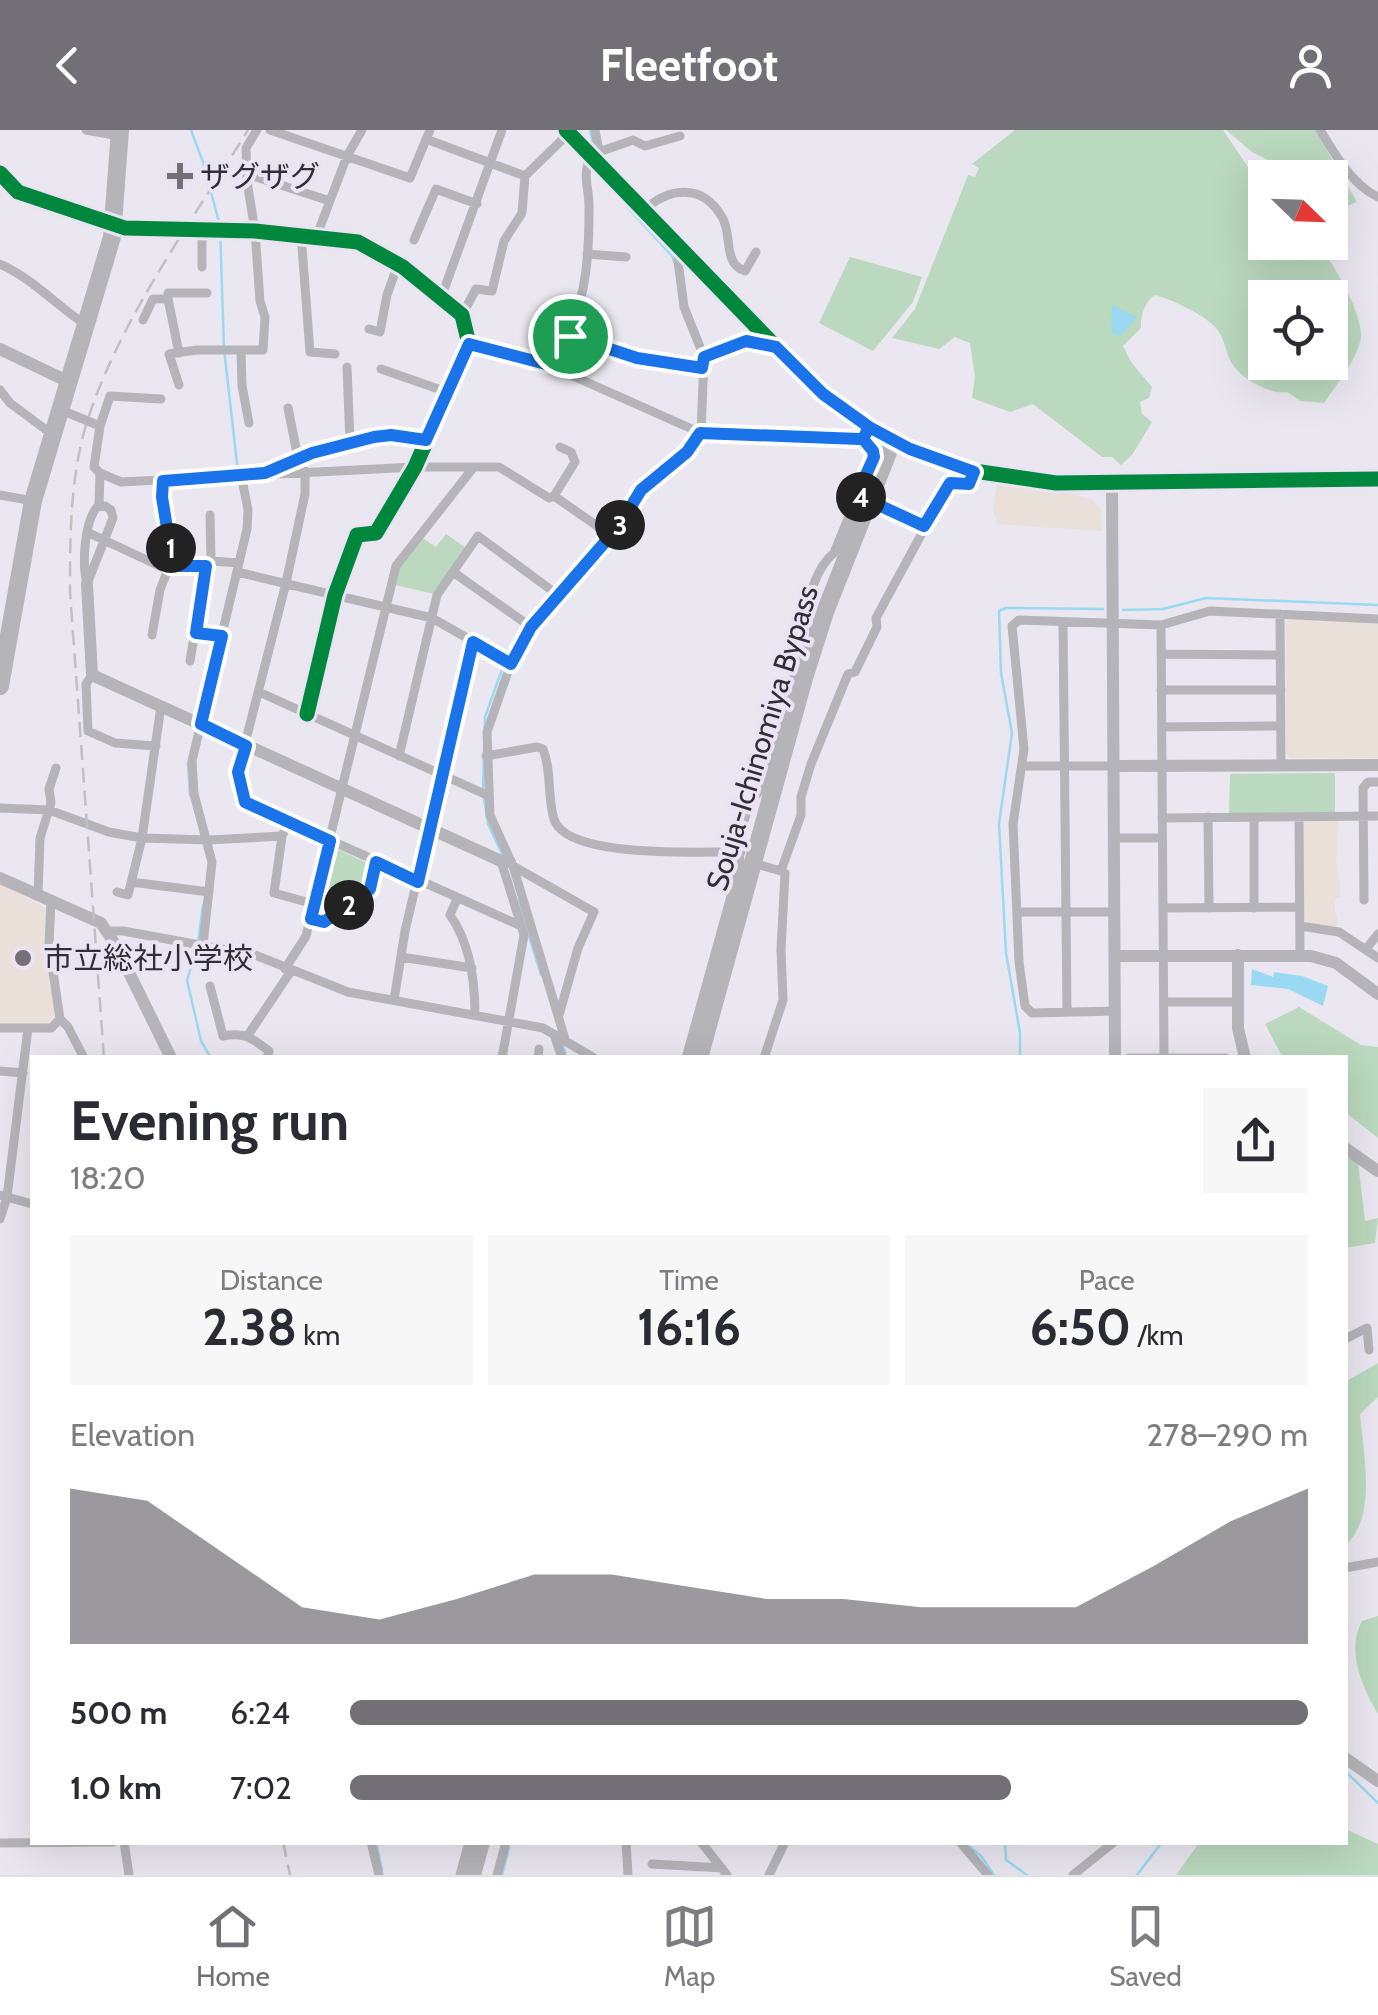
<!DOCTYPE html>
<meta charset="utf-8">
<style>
body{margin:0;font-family:Cabin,"Noto Sans JP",sans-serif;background:#f7f7f7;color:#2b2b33;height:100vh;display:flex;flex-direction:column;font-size:38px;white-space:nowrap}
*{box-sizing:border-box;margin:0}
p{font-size:32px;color:#7c7c81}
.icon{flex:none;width:55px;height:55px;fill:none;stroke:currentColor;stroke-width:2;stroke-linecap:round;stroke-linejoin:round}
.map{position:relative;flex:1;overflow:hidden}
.panel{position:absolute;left:30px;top:925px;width:1318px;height:790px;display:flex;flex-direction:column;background:#fff;border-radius:0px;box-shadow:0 10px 40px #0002}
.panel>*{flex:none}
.needle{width:65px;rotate:113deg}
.tools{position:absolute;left:1248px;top:30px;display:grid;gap:20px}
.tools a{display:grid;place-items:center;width:100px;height:100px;border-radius:0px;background:#fff;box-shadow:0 10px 40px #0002;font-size:50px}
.pin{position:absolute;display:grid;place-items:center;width:85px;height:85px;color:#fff;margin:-42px;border:5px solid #fff;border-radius:50%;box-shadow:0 2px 10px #0007}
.km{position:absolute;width:50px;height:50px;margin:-25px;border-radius:50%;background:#222;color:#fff;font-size:28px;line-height:50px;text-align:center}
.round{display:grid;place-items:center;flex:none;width:105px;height:105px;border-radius:0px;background:#f7f7f7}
.headline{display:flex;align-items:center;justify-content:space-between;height:170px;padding:0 40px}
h1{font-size:55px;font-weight:800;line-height:75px}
.stats{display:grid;grid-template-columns:repeat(3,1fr);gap:15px;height:170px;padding:10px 40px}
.stats div{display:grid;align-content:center;border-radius:0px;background:#f7f7f7;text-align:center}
.stats b{font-size:50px;font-weight:800}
.stats small{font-size:28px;font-weight:400}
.stats p{font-size:28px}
.chart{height:280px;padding:20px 40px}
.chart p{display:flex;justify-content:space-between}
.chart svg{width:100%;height:180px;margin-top:10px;fill:#726f76;opacity:.7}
ul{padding:0 40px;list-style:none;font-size:32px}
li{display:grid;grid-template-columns:160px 120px 1fr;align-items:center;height:75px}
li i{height:25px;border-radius:12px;background:#726f76}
header{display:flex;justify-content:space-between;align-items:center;height:130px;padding:0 40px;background:#726f76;color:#fff;font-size:45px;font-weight:800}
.tabs{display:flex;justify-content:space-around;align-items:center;height:140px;border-top:2px solid #e1e1e2;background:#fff;font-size:28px;color:#7c7c81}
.tabs a{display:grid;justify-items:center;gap:5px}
.tabs .active{color:#726f76}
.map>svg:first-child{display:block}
</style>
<header><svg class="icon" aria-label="back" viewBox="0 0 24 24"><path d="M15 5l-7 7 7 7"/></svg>Fleetfoot<svg class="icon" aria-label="person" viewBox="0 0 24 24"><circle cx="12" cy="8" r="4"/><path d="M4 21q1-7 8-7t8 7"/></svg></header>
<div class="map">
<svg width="1378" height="1745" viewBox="0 0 1378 1745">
<rect width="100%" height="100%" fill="#eae7f0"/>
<path fill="#e9e0da" d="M997 354 1062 361 1093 370 1101 379 1102 401 997 394 993 378Z
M1290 488 1378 493V628H1291L1286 624V493Z
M1339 690 1336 729 1341 766 1335 769V780L1338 792 1336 797 1307 793 1304 790 1303 694 1307 691Z
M0 754 46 778 49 852 57 880 47 895 0 894Z"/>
<path fill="#bad9be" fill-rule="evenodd" d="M1015 0H1223L1254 46 1265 57V112L1317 113C1332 131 1367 189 1360 212 1355 232 1336 256 1324 273L1301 271 1287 262C1271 265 1242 249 1233 235 1224 221 1226 206 1212 194 1198 182 1173 170 1155 165 1145 171 1140 187 1141 198L1123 216 1131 232 1152 257 1149 268 1140 272 1142 284 1152 292 1132 325 1121 335 1112 327H1102L1033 274 1010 282 972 268 975 247 970 213 955 207 939 219 892 208 915 179 968 45 975 47 979 38 972 34ZM1265 168H1330V232H1265Z
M1226 0H1315L1357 72 1340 79 1330 62V48L1321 47 1317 41 1303 47 1265 50 1263 47 1278 35 1252 22Z
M850 127 922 147 913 172 873 221 819 193Z
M446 404 466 418 434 464 395 455 400 436 421 407 436 417Z
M1335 643V683H1229L1230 644Z
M335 718 371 735 367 758 324 789 316 788 331 720Z
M1299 877 1361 915 1378 917V1008L1345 982V928L1282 926 1265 894Z
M1345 1023 1358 1033 1365 1091 1378 1088 1375 1113 1345 1118Z
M1378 1233V1267L1360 1284C1363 1325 1378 1386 1345 1416V1252Z
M1378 1486V1584C1362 1557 1346 1521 1362 1491Z
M1345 1699 1378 1714V1745H1176L1199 1713 1345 1712Z"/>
<path fill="#99daf2" d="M1112 175 1137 187 1119 207 1111 201Z
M1252 839 1273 847 1274 842 1302 846 1328 856 1323 876 1288 859 1251 855Z"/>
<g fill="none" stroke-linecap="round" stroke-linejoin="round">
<path stroke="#99daf2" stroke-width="2.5" d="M191 0 203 32 220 96 224 219 238 342
M590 0 593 13
M627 77 673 127 674 132
M555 460 572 443
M1123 480 1163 479 1206 468 1378 475
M530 491 550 466
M188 633 190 665
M483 660 485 587 507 525 525 497
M484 668 488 694 503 726
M518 771 541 845
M198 812 203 775
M196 820 187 850 201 911 211 928
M563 915 567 928
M1020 928V903L1006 823 999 694 1012 603 1001 543 999 481 1006 478 1103 479
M1345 1641 1378 1673
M376 1712 382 1740
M1005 1712 1006 1730 1027 1745
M970 1717 982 1727 994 1745
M502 1745 509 1718
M1137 1745 1162 1712"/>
<path stroke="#b5b4b8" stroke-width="9" d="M86 0 120 6
M270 0 410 48 430 0
M595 0 600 27
M1320 0C1335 24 1351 54 1378 67
M426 9 525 46
M599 22 633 10 645 16 680 6
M0 43 18 62 125 98 255 101 358 112 403 137 462 185 469 214 415 337 376 403 357 405 335 465 307 584
M247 44 330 71
M643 81C669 57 702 53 722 87 733 105 722 133 745 141L756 122
M202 99V137
M301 104 310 222 335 224
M317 105 347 26 362 0
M414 110 436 59 477 74
M587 124 626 127
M0 134C32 148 56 175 86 195
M441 168 502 0
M168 169V163H207
M462 185 476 159 492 161 504 111 522 83 525 46 569 3
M143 190 153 169H168L179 223
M369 199 380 202 387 165 398 134
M570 206 637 228 704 239
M469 214 546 234 701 303 859 309H863L866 304
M241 220 242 256 249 293
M704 227 746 211 773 216
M546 234 558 203 570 206C586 160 589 128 589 80 590 58 581 47 591 26
M347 237 350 312
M381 239 447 262
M179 255 169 224 197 220H263L265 187 260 171 255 101 247 51 246 18 257 0
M0 260 10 273 53 305
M288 278 298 328
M61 280 100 296 94 337 100 343 121 352 415 337H499L549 368 554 366 610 405
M100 296 110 266 161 269
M270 340C320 317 371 300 426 309
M305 341V364L286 453 238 641 245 672 521 796
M0 365 33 371
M554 366 575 332 571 322 560 317
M869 370 924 396
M99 376 100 343
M105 376 111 380 113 388 87 454C82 434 84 393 97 377Z
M210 385 211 431 239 433
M89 403 168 440
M170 436H206L190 531
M237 442 432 488 511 533
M453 442 531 497
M1280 484 1281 636
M1063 492 1067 882
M1161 495 1164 927
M196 503 222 507
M152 505 160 460 172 429 162 367 163 351
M1161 524 1280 525
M92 545 86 554 88 601 115 613 156 616
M1161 560H1281
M259 562 489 666
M161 576 142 708 209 710 282 706
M1162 597 1280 596
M399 626 437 465 478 406 558 465
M486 626 537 617 543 619C552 642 547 666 554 689 566 730 706 721 741 722
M1022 636H1113
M0 678 49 680 109 702 142 708 128 765 117 762
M1208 687 1209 778
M1299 687 1300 825
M1162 688 1378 686
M288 693 282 706 274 763 314 774
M1114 708H1162
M501 731 524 805 502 928
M753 733 781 741
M513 736 594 782 578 818 559 885
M131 752 209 762
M38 764 40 708 51 673 49 659 56 638
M457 769 450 785C470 813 475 851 475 885
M1364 770 1363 658 1368 652H1378
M1163 778 1299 777
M1254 778V687
M1017 782H1115
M311 789 324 792 370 759 376 732
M1300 796 1339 802 1378 828
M107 801H123L255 825 348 862 543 898 594 928
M203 815 212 732 194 664 192 631 247 399 248 380 241 344
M1366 819 1378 804
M401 827 472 838
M285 839 306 806 396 436 473 338
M210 856 223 906C245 902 252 908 269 921L267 928
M394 870 405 801 473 512
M1164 872H1237
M1116 881 1032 883 1025 876 1019 832 1013 694 1024 619 1012 496 1019 490 1161 495 1210 481 1378 489
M60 889 68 897 84 928
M0 898H51L60 889 49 815 51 770
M554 904 562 928
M248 905 291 841
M565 909 513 736 490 685 487 602 511 533 531 497 619 396 641 360 687 322 701 303 704 227 684 177 678 131 679 119
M538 928 539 919
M686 928 740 734C737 711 744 677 761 659L811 488C804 469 819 435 834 423L873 327V321L863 309
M764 928 783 870 781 820 785 743 781 741 801 685V667L811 634 848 544 855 542 877 497 876 488 947 357 953 352 969 354 974 341
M1129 928H1226
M0 941 23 943
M0 1065 32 1074
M0 1089 7 1067 28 898
M1345 1209 1367 1198 1369 1220
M1345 1438 1378 1432
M124 1712 129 1745
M371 1712 379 1745
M626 1712 628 1745
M701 1712 727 1745
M960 1712 988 1745
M0 1713 113 1712
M652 1734 722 1738
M460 1745 469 1712
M497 1745 506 1712
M769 1745 785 1712
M1073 1745 1114 1712"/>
<path stroke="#b5b4b8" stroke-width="12" d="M566 0 805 247 850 285 910 319 974 341 1056 353 1378 349
M0 219 69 252
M1112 354 1115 928
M87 454 92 545 501 731 510 732
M1113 636 1378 635
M0 748 101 793 115 814 171 928
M1238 825V898L1245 928
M1115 826H1311L1336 833 1378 864
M1345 1018 1378 1041
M1345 1628 1378 1651"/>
<path stroke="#b5b4b8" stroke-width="18" d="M0 556 33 371 112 107 120 0
M699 928 804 548 825 482 893 310
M472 1745 481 1712"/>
<path stroke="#c0c0c2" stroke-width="2.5" stroke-dasharray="15 8" stroke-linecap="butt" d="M104 928 70 462C70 409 70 355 84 302 114 197 191 93 248 0
M283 1712 290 1745"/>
<g stroke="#e9e3f4" stroke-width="21">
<path id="cycleway" d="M566 0 805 247 850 285 910 319 974 341 1056 353 1378 349
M0 43 18 62 125 98 255 101 358 112 403 137 462 185 469 214 415 337 376 403 357 405 335 465 307 584"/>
</g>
<use href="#cycleway" stroke="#00873e" stroke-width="15"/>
</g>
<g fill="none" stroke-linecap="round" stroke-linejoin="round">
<g stroke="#fff" stroke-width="20">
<path id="route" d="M570 206 558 203 546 234 469 214 426 310 391 305 374 307 312 323 265 343 163 351 162 367 172 429 170 436H206L196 503 222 506 201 594 246 616 238 642 245 672 330 711 311 789 324 792 370 759 376 732 418 752 473 512 511 534 531 497 619 396 641 360 687 322 700 303 859 309H863L869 297 910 319 974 342 969 354 950 353 924 396 857 365 874 327 873 321 863 309 869 297 823 264 776 217 746 211 704 227 702 238 637 228 570 206"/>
</g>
<use href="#route" stroke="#1a73e8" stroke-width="12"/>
</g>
<g fill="#726f76" stroke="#e9e3f4" stroke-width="4">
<path d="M175 31h10v10h10v10h-10v10h-10v-10h-10v-10h10z"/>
<circle cx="23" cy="828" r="10"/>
</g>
<g text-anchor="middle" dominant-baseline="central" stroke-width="8" stroke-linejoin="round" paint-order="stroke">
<g font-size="30" fill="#312f35" stroke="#e9e3f4" text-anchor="start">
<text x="200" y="46">ザグザグ</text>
<text x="43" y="828">市立総社小学校</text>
</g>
<g font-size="30" fill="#312f35" stroke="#e9e3f4">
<text transform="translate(762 608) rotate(-73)">Souja-Ichinomiya Bypass</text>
</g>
</g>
</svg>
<div class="tools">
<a><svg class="needle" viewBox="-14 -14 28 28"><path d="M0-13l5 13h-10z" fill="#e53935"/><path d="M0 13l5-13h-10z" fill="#7c7c81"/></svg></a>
<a><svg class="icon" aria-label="locate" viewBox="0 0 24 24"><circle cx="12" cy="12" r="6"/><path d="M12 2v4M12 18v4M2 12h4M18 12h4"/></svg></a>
</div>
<div class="pin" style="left:570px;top:206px;background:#1e9e55"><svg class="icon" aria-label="arrive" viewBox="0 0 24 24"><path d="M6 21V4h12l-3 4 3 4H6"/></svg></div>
<b class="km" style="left:171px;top:418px">1</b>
<b class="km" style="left:349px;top:775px">2</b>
<b class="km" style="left:620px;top:395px">3</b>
<b class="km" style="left:861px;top:367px">4</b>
<section class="panel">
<div class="headline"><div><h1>Evening run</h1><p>18:20</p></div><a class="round"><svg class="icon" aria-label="share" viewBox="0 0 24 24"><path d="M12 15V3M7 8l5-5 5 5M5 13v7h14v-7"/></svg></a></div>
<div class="stats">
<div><p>Distance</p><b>2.38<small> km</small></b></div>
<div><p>Time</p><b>16:16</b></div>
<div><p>Pace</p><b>6:50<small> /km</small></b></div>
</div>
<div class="chart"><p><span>Elevation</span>278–290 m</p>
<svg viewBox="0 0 160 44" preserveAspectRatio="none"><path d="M0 44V6L10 9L20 22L30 35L40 38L50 33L60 27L70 27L80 30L90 33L100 33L110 35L120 35L130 35L140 25L150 14L160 6V44z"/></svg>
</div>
<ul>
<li><b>500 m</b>6:24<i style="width:100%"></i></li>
<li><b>1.0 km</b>7:02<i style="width:69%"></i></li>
</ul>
</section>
</div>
<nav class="tabs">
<a class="active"><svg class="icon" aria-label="home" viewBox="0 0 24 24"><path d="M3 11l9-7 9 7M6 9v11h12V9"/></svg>Home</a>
<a><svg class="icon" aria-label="map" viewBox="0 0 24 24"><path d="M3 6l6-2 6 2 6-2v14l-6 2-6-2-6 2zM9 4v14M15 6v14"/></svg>Map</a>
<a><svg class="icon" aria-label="saved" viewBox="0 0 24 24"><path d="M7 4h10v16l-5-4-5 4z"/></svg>Saved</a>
</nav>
